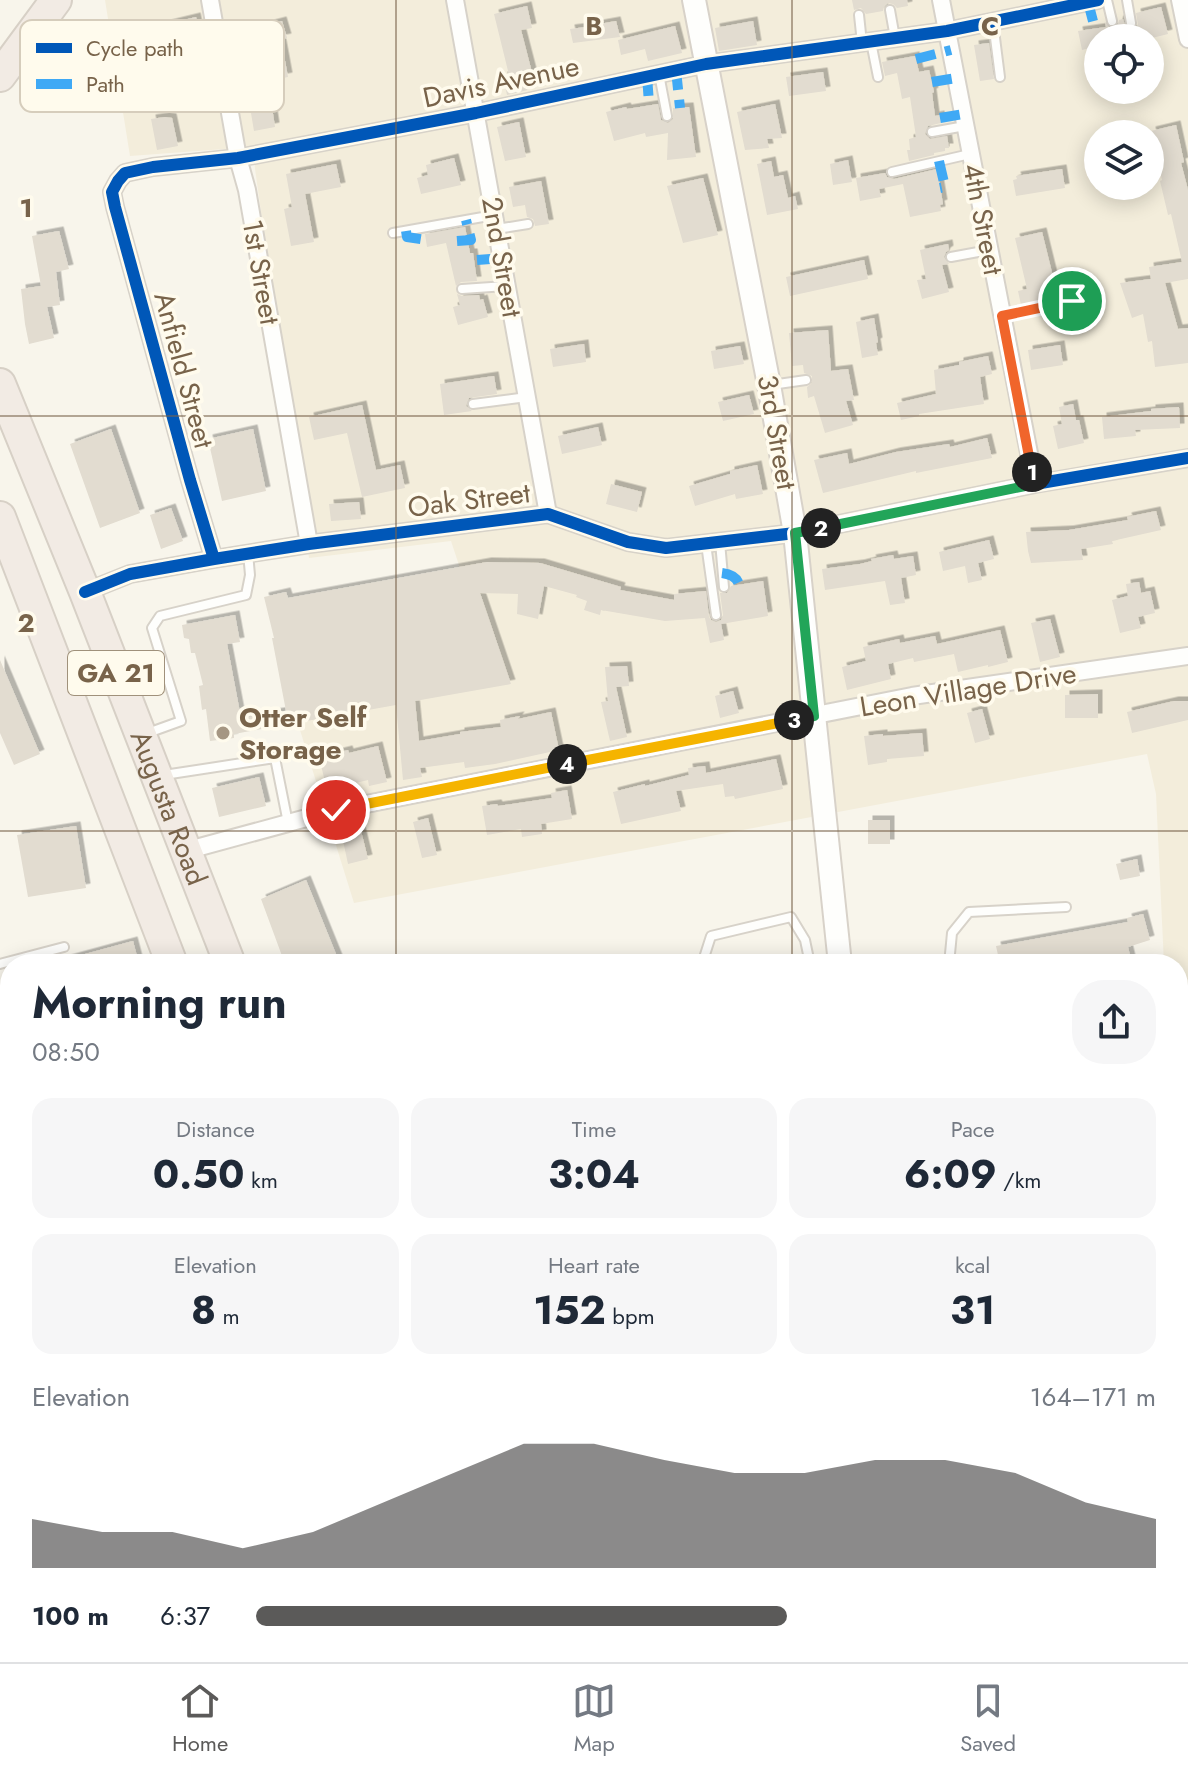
<!DOCTYPE html>
<meta charset="utf-8">
<style>
body{margin:0;font-family:Jost,sans-serif;background:#f6f6f7;color:#1f2937;height:100vh;display:flex;flex-direction:column;font-size:30px;white-space:nowrap}
*{box-sizing:border-box;margin:0}
p{font-size:26px;color:#747a83}
.icon{flex:none;width:44px;height:44px;fill:none;stroke:currentColor;stroke-width:2;stroke-linecap:round;stroke-linejoin:round}
.map{position:relative;flex:1;overflow:hidden}
.details{position:absolute;left:0px;top:954px;width:1188px;height:708px;display:flex;flex-direction:column;background:#fff;border-radius:32px 32px 0 0;box-shadow:0 4px 20px #0003}
.details>*{flex:none}
.tools{position:absolute;left:1084px;top:24px;display:grid;gap:16px}
.tools a{display:grid;place-items:center;width:80px;height:80px;border-radius:50%;background:#fff;box-shadow:0 4px 20px #0003;font-size:40px}
.pin{position:absolute;display:grid;place-items:center;width:68px;height:68px;color:#fff;margin:-34px;border:4px solid #fff;border-radius:50%;box-shadow:0 2px 8px #0007}
.km{position:absolute;width:40px;height:40px;margin:-20px;border-radius:50%;background:#222;color:#fff;font-size:22px;line-height:40px;text-align:center}
.round{display:grid;place-items:center;flex:none;width:84px;height:84px;border-radius:32px;background:#f6f6f7}
.head{display:flex;align-items:center;justify-content:space-between;height:136px;padding:0 32px}
h1{font-size:44px;font-weight:700;line-height:60px}
.stats{display:grid;grid-template-columns:repeat(3,1fr);gap:12px;height:136px;padding:8px 32px}
.stats div{display:grid;align-content:center;border-radius:20px;background:#f6f6f7;text-align:center}
.stats b{font-size:40px;font-weight:700}
.stats small{font-size:22px;font-weight:400}
.stats p{font-size:22px}
.chart{height:224px;padding:16px 32px}
.chart p{display:flex;justify-content:space-between}
.chart svg{width:100%;height:144px;margin-top:8px;fill:#5b5a59;opacity:.7}
ul{padding:0 32px;list-style:none;font-size:26px}
li{display:grid;grid-template-columns:128px 96px 1fr;align-items:center;height:60px}
li i{height:20px;border-radius:10px;background:#5b5a59}
.tabs{display:flex;justify-content:space-around;align-items:center;height:112px;border-top:2px solid #e0e1e3;background:#fff;font-size:22px;color:#747a83}
.tabs a{display:grid;justify-items:center;gap:4px}
.tabs .selected{color:#5b5a59}
.map>svg:first-child{display:block}
</style>
<div class="map">
<svg width="1188" height="1662" viewBox="0 0 1188 1662">
<defs>
<filter id="shadow"><feDropShadow dx="4.5" dy="-4.5" stdDeviation="0" flood-color="#0004"/></filter>
</defs>
<rect width="100%" height="100%" fill="#f8f5eb"/>
<path fill="#f3eddb" fill-rule="evenodd" d="M105 0H1188V1115L1178 1073V964H1164L1156 794 1147 754 354 903 295 714 496 677 451 541 309 558 252 147 130 156ZM1098 38H1150V90H1098ZM1098 134H1150V186H1098Z
M1188 1442V1662H516L512 1652H1178V1444Z"/>
<path fill="#e0f0d6" d="M0 1136C16 1150 10 1191 10 1212L2 1214 0 1193Z"/>
<path fill="#e2dcd0" filter="url(#shadow)" d="M852 0H907L908 6 897 8 893 4 888 3 884 7 883 11 866 14 861 8 854 10Z
M527 6 532 28 521 30 536 88 507 95 503 76 509 75 494 14Z
M1161 7 1168 34 1152 38H1098V46L1082 50 1078 31 1106 27 1105 22 1109 27 1114 28 1118 24 1119 20 1123 19 1126 28 1133 30 1138 25 1136 13Z
M196 17 208 73 205 74 210 96 168 106 165 92H168L162 69 168 67 166 37 163 25Z
M282 21 287 38 281 39 288 77 268 81 275 127 254 131 243 65 245 64 236 33Z
M616 21 620 37 573 43 570 29 594 26V25Z
M753 21 757 45 719 51 715 28Z
M675 26 682 53 648 61 645 49 621 55 618 40Z
M989 43 994 79 980 81 974 45Z
M915 56 919 72 929 70 934 92 932 93 935 116 940 115 941 123 928 126 925 134 930 139 947 136 949 148H945V151L934 153V155L909 161 907 150H910L909 139 916 137 910 97 902 99 897 73 885 76 882 62Z
M823 72 826 91 789 96 786 77Z
M658 104 661 120 668 123 673 119V108L689 107 696 157 667 160 668 133 646 137 645 133 614 141 606 112 626 107 627 109Z
M775 104 782 138 767 139 769 148 745 150 737 112Z
M165 117 172 118 178 146 157 150 151 119Z
M519 122 526 157 505 161 497 127Z
M1176 125 1184 162 1181 163 1188 190V279L1165 283 1178 329 1188 328V363L1155 367 1152 341 1148 342 1143 314 1132 318 1120 283 1151 279 1149 267 1182 262 1171 214 1168 215 1160 181 1162 180 1151 131Z
M454 158 461 185 421 194 417 178 428 175 426 165Z
M848 160 852 182 833 185 830 164Z
M771 161 774 177 783 175 788 198 795 196 798 209 767 215 757 164Z
M336 164 341 187 305 194 314 242 291 246 284 209 292 207 286 174Z
M937 169 943 204 940 205 941 211 910 217 903 184 879 189 881 197 860 201 856 178 885 173 887 177 894 179Z
M1062 169 1065 188 1016 196 1013 180 1017 179 1016 176Z
M703 178 718 235 683 243 667 186Z
M541 181 549 224 535 226 533 219 527 217 525 205 513 207 509 187Z
M465 227 470 253H473L477 281 461 282 456 286 446 243 427 247 425 234Z
M59 231 69 269 56 272 60 305 47 307 54 338 29 344 25 324 21 289 41 286 32 236Z
M1042 232 1058 297 1021 305 1018 291 1027 289 1015 238Z
M948 244 949 250 946 252 944 257 949 264 942 265 949 292 922 299 917 280 926 279 920 250Z
M864 260 868 279 790 296 786 277Z
M457 294 462 296 479 295 480 300 483 299 488 317 458 325 453 307 460 305Z
M874 318 878 342 876 343 878 355 862 358 856 322Z
M828 330 831 371 848 369 854 400 846 401 853 425 825 433 814 396 808 398 807 387 812 383V376L804 373 803 365 792 366 789 333Z
M584 344 586 362 553 367 550 349Z
M1060 345 1063 365 1031 370 1028 350Z
M740 346 744 364 714 369 711 351Z
M988 356 992 374 980 377 984 404 919 414V416L901 420 897 403 936 394 934 370 959 365V362Z
M494 376 497 394 469 398 466 406 472 411 444 415 440 384Z
M749 395 754 414 723 421 718 402Z
M1073 404 1076 420H1079L1084 443 1058 449 1053 426 1062 424 1059 407Z
M362 405 376 470 400 465 405 488 362 497 347 433 314 440 309 417Z
M1179 407 1180 428 1135 430 1136 436 1104 439 1102 417 1151 411V409Z
M598 427 602 445 562 454 558 436Z
M111 429 140 513 100 528 70 444Z
M253 429 266 491 222 501 208 439Z
M987 438 992 458 916 473V471L823 493 814 460 847 453 849 464 896 452 949 444 950 447Z
M757 465 763 494 736 499 735 494 695 506 689 486 730 474V471Z
M611 484 642 492 637 512 606 504Z
M359 502 361 519 331 521 329 504Z
M171 508 183 541 161 549 150 515Z
M1156 511 1161 530 1112 541 1113 544 1081 549 1083 560 1031 563 1028 551 1026 532 1069 530 1128 520 1127 517Z
M989 540 994 559 978 563 982 580 968 583 965 566 943 571 939 552Z
M893 555 894 559 913 556 916 575 901 578 905 603 890 605 885 581 825 590 822 569 860 564 872 561 871 559Z
M487 562 540 563 621 587 620 590 674 600V594L706 591 709 617 711 620 716 622 721 620 723 615 720 593H727L731 586 763 581 768 616 721 624 724 640 710 643 705 618 665 621 601 610 600 615 584 610 587 601 576 597 577 595 544 586 538 619 517 614 518 594 480 593 511 684 415 701 419 741 460 734V732L501 727 500 720 520 716 518 719 551 712 559 750 495 764 465 768 464 762 420 768 422 777 403 780 396 705 234 734V738L210 741 206 709 202 710 199 686 203 685 195 653H191L189 639 184 638 182 625 235 615 240 642 227 644 241 718 286 711 272 638H274L264 597 286 592 288 598Z
M1139 582 1141 593 1150 591 1155 613 1138 617 1141 628 1120 633 1112 600 1128 596 1126 584Z
M1050 619 1060 657 1040 662 1031 623Z
M1000 630 1008 662 988 667V665L958 672 954 654 914 662 913 658 888 664 891 679 847 690 842 667 866 661 863 647 899 639 900 643 935 636 937 644Z
M0 660 40 754 14 765 0 733Z
M627 666 629 686 616 687 627 737 610 741 601 702 608 701 605 667Z
M733 691 739 713 720 718 715 696Z
M1098 694V718H1065V695Z
M1174 701H1188V720L1132 733 1127 712Z
M982 709 990 739 975 743 967 713Z
M922 733 924 756 887 759V762L868 765 864 736 883 734V736Z
M378 746 387 782 369 786 368 780 327 790 319 757 348 750 349 753Z
M776 759 783 789 735 799 734 796 725 797 723 784 676 791 681 811 621 824 613 792 645 784V786L689 775 688 768 705 766 706 773Z
M259 777 266 806 219 817 212 788Z
M567 790 572 819 541 824 542 834 522 837 521 829 487 835 482 806 497 804 498 806 552 798 551 793Z
M428 818 437 855 422 858 413 822Z
M868 820H890V844H868Z
M76 826 86 888 28 897 17 835Z
M361 831 368 859 348 864 342 836Z
M1137 859 1140 876 1120 880 1116 864Z
M306 880 340 964H285L261 899Z
M1143 914 1150 940 1128 947 1132 964H1000L996 946 1128 922 1127 918Z
M133 941 139 964H64L63 960Z"/>
<g fill="none" stroke-linecap="round" stroke-linejoin="round">
<g stroke="#d7d2c9" stroke-width="12">
<path id="lane" d="M1107 0 1112 21
M1127 0 1131 23
M890 10 895 38
M859 15 862 43
M993 22 1000 77
M871 42 878 77
M659 74 667 116
M932 132 965 126
M892 172 970 154
M497 229 528 224
M393 233 494 215
M951 257 989 250
M462 289 506 286
M1002 316 1072 301
M771 385 806 380
M473 404 527 397
M720 542 724 587
M706 544 716 615
M145 734 181 721 152 628 160 616 246 595 250 575 248 553
M164 775 275 758 288 823
M0 964 64 947
M702 964 711 936 791 917 805 940 810 964
M949 964 952 933 969 912 1066 907
M0 1040 10 1038
M0 1228 10 1225
M0 1306 10 1304
M0 1450 10 1448
M215 1652 216 1662
M337 1652 340 1654 349 1652
M1035 1652 1037 1662
M437 1662 448 1652"/>
</g>
<g stroke="#d7d2c9" stroke-width="20">
<path id="street" d="M210 0 238 158 247 190 309 544
M455 0 548 514
M941 0 1035 484
M1180 0 1188 39
M214 559 190 480 115 207 112 192 118 181 125 173 153 167 238 158 476 113 706 64 947 31 1098 0
M85 592 130 574 214 559 309 544 548 514 628 542 666 548 795 533 1035 484 1188 458
M185 851 336 810 912 696 1188 656
M1178 1023 1188 1020
M1178 1452 1188 1450
M1178 1586 1188 1584
M0 1636 10 1635
M817 1662 863 1652"/>
</g>
<g stroke="#d8d2c9" stroke-width="26">
<path id="secondary" d="M694 0 769 385 795 533 840 964
M0 1098 10 1123"/>
</g>
<g stroke="#d7d0c6" stroke-width="34">
<g id="highway">
<path d="M0 76 56 0"/>
<path id="s1" d="M0 384 85 592 230 964"/>
<path d="M0 517 172 964"/>
<path d="M466 1652 469 1662"/>
</g>
</g>
<use href="#lane" stroke="#fefefc" stroke-width="8"/>
<use href="#street" stroke="#fefefc" stroke-width="16"/>
<use href="#secondary" stroke="#fefefc" stroke-width="22"/>
<use href="#highway" stroke="#f2ebe4" stroke-width="30"/>
<path stroke="#3fa9f5" stroke-width="10" stroke-dasharray="20 10" stroke-linecap="butt" d="M1088 2 1095 29
M916 59 951 50
M676 70 680 108
M647 76 649 103
M932 82 956 78
M940 118 963 114
M939 161 945 187 940 188
M406 231 407 237 426 240
M457 241 471 240 466 220
M477 260 502 258
M722 573C730 574 736 576 739 584"/>
<g stroke="#fffbed" stroke-width="17">
<path id="cycleway" d="M214 559 190 480 115 207 112 192 118 181 125 173 153 167 238 158 476 113 706 64 947 31 1098 0
M85 592 130 574 214 559 309 544 548 514 628 542 666 548 795 533 1035 484 1188 458"/>
</g>
<use href="#cycleway" stroke="#0057b8" stroke-width="12"/>
</g>
<g fill="none" stroke-linecap="round" stroke-linejoin="round">
<g stroke="#fff" stroke-width="16">
<path id="split-1" d="M1032 472 1002 316 1072 301"/>
</g>
<g stroke="#fff" stroke-width="16">
<path id="split-2" d="M821 528 1035 484 1032 472"/>
</g>
<g stroke="#fff" stroke-width="16">
<path id="split-3" d="M794 720 814 716 795 533 821 528"/>
</g>
<g stroke="#fff" stroke-width="16">
<path id="split-4" d="M567 764 794 720"/>
</g>
<g stroke="#fff" stroke-width="16">
<path id="split-5" d="M336 810 567 764"/>
</g>
<use href="#split-1" stroke="#f0652b" stroke-width="10"/>
<use href="#split-2" stroke="#22a559" stroke-width="10"/>
<use href="#split-3" stroke="#22a559" stroke-width="10"/>
<use href="#split-4" stroke="#f5b400" stroke-width="10"/>
<use href="#split-5" stroke="#f5b400" stroke-width="10"/>
</g>
<path fill="none" stroke="#78634a" stroke-width="2" stroke-opacity="0.55" d="M396 0V964M792 0V964M0 416H1188M0 831H1188M0 1246H10M1178 1246H1188M396 1652V1662M792 1652V1662"/>
<circle fill="#a59682" stroke="#fffbed" stroke-width="3" cx="223" cy="733" r="8"/>
<g text-anchor="middle" dominant-baseline="central" stroke-width="7" stroke-linejoin="round" paint-order="stroke">
<rect fill="#fffbed" stroke="#a0917b" stroke-width="2" x="68" y="651" width="96" height="44" rx="6"/>
<g font-size="26" font-weight="bold" fill="#78634a">
<text x="116" y="673">GA 21</text>
</g>
<g font-size="28" fill="#78634a" stroke="#fffbed">
<text transform="translate(501 82) rotate(-12)">Davis Avenue</text>
<text transform="translate(983 219) rotate(79)">4th Street</text>
<text transform="translate(502 257) rotate(80)">2nd Street</text>
<text transform="translate(261 272) rotate(80)">1st Street</text>
<text transform="translate(184 370) rotate(75)">Anfield Street</text>
<text transform="translate(777 432) rotate(80)">3rd Street</text>
<text transform="translate(469 500) rotate(-7)">Oak Street</text>
<text transform="translate(968 690) rotate(-9)">Leon Village Drive</text>
<text stroke="none"><textPath href="#s1" startOffset="456">Augusta Road</textPath></text>
</g>
<g font-size="28" font-weight="bold" fill="#78634a" stroke="#fffbed" text-anchor="start">
<text x="239" y="717">Otter Self<tspan x="239" dy="32">Storage</tspan></text>
</g>
</g>
<rect x="20" y="20" width="264" height="92" rx="12" fill="#fffbed" stroke="#d6cdbc" stroke-width="2"/>
<rect x="36" y="43" width="36" height="10" fill="#0057b8"/>
<rect x="36" y="79" width="36" height="10" fill="#3fa9f5"/>
<g font-size="22" fill="#78634a">
<text x="86" y="56">Cycle path</text>
<text x="86" y="92">Path</text>
</g>
<g font-size="26" text-anchor="middle" font-weight="bold" fill="#78634a" stroke="#fffbed" stroke-width="7" stroke-linejoin="round" paint-order="stroke">
<text x="594" y="35">B</text>
<text x="990" y="35">C</text>
<text x="26" y="217">1</text>
<text x="26" y="632">2</text>
</g>
</svg>
<div class="tools">
<a><svg class="icon" aria-label="locate" viewBox="0 0 24 24"><circle cx="12" cy="12" r="6"/><path d="M12 2v4M12 18v4M2 12h4M18 12h4"/></svg></a>
<a><svg class="icon" aria-label="layers" viewBox="0 0 24 24"><path d="M12 4l9 5-9 5-9-5zM3 14l9 5 9-5"/></svg></a>
</div>
<div class="pin" style="left:1072px;top:301px;background:#1e9e55"><svg class="icon" aria-label="arrive" viewBox="0 0 24 24"><path d="M6 21V4h12l-3 4 3 4H6"/></svg></div>
<div class="pin" style="left:336px;top:810px;background:#d93025"><svg class="icon" aria-label="check" viewBox="0 0 24 24"><path d="M5 12l5 5 9-10"/></svg></div>
<b class="km" style="left:1032px;top:472px">1</b>
<b class="km" style="left:821px;top:528px">2</b>
<b class="km" style="left:794px;top:720px">3</b>
<b class="km" style="left:567px;top:764px">4</b>
<section class="details">
<div class="head"><div><h1>Morning run</h1><p>08:50</p></div><a class="round"><svg class="icon" aria-label="share" viewBox="0 0 24 24"><path d="M12 15V3M7 8l5-5 5 5M5 13v7h14v-7"/></svg></a></div>
<div class="stats">
<div><p>Distance</p><b>0.50<small> km</small></b></div>
<div><p>Time</p><b>3:04</b></div>
<div><p>Pace</p><b>6:09<small> /km</small></b></div>
</div>
<div class="stats">
<div><p>Elevation</p><b>8<small> m</small></b></div>
<div><p>Heart rate</p><b>152<small> bpm</small></b></div>
<div><p>kcal</p><b>31</b></div>
</div>
<div class="chart"><p><span>Elevation</span>164–171 m</p>
<svg viewBox="0 0 160 44" preserveAspectRatio="none"><path d="M0 44V29L10 33L20 33L30 38L40 33L50 24L60 15L70 6L80 6L90 11L100 15L110 15L120 11L130 11L140 15L150 24L160 29V44z"/></svg>
</div>
<ul>
<li><b>100 m</b>6:37<i style="width:59%"></i></li>
</ul>
</section>
</div>
<nav class="tabs">
<a class="selected"><svg class="icon" aria-label="home" viewBox="0 0 24 24"><path d="M3 11l9-7 9 7M6 9v11h12V9"/></svg>Home</a>
<a><svg class="icon" aria-label="map" viewBox="0 0 24 24"><path d="M3 6l6-2 6 2 6-2v14l-6 2-6-2-6 2zM9 4v14M15 6v14"/></svg>Map</a>
<a><svg class="icon" aria-label="saved" viewBox="0 0 24 24"><path d="M7 4h10v16l-5-4-5 4z"/></svg>Saved</a>
</nav>
